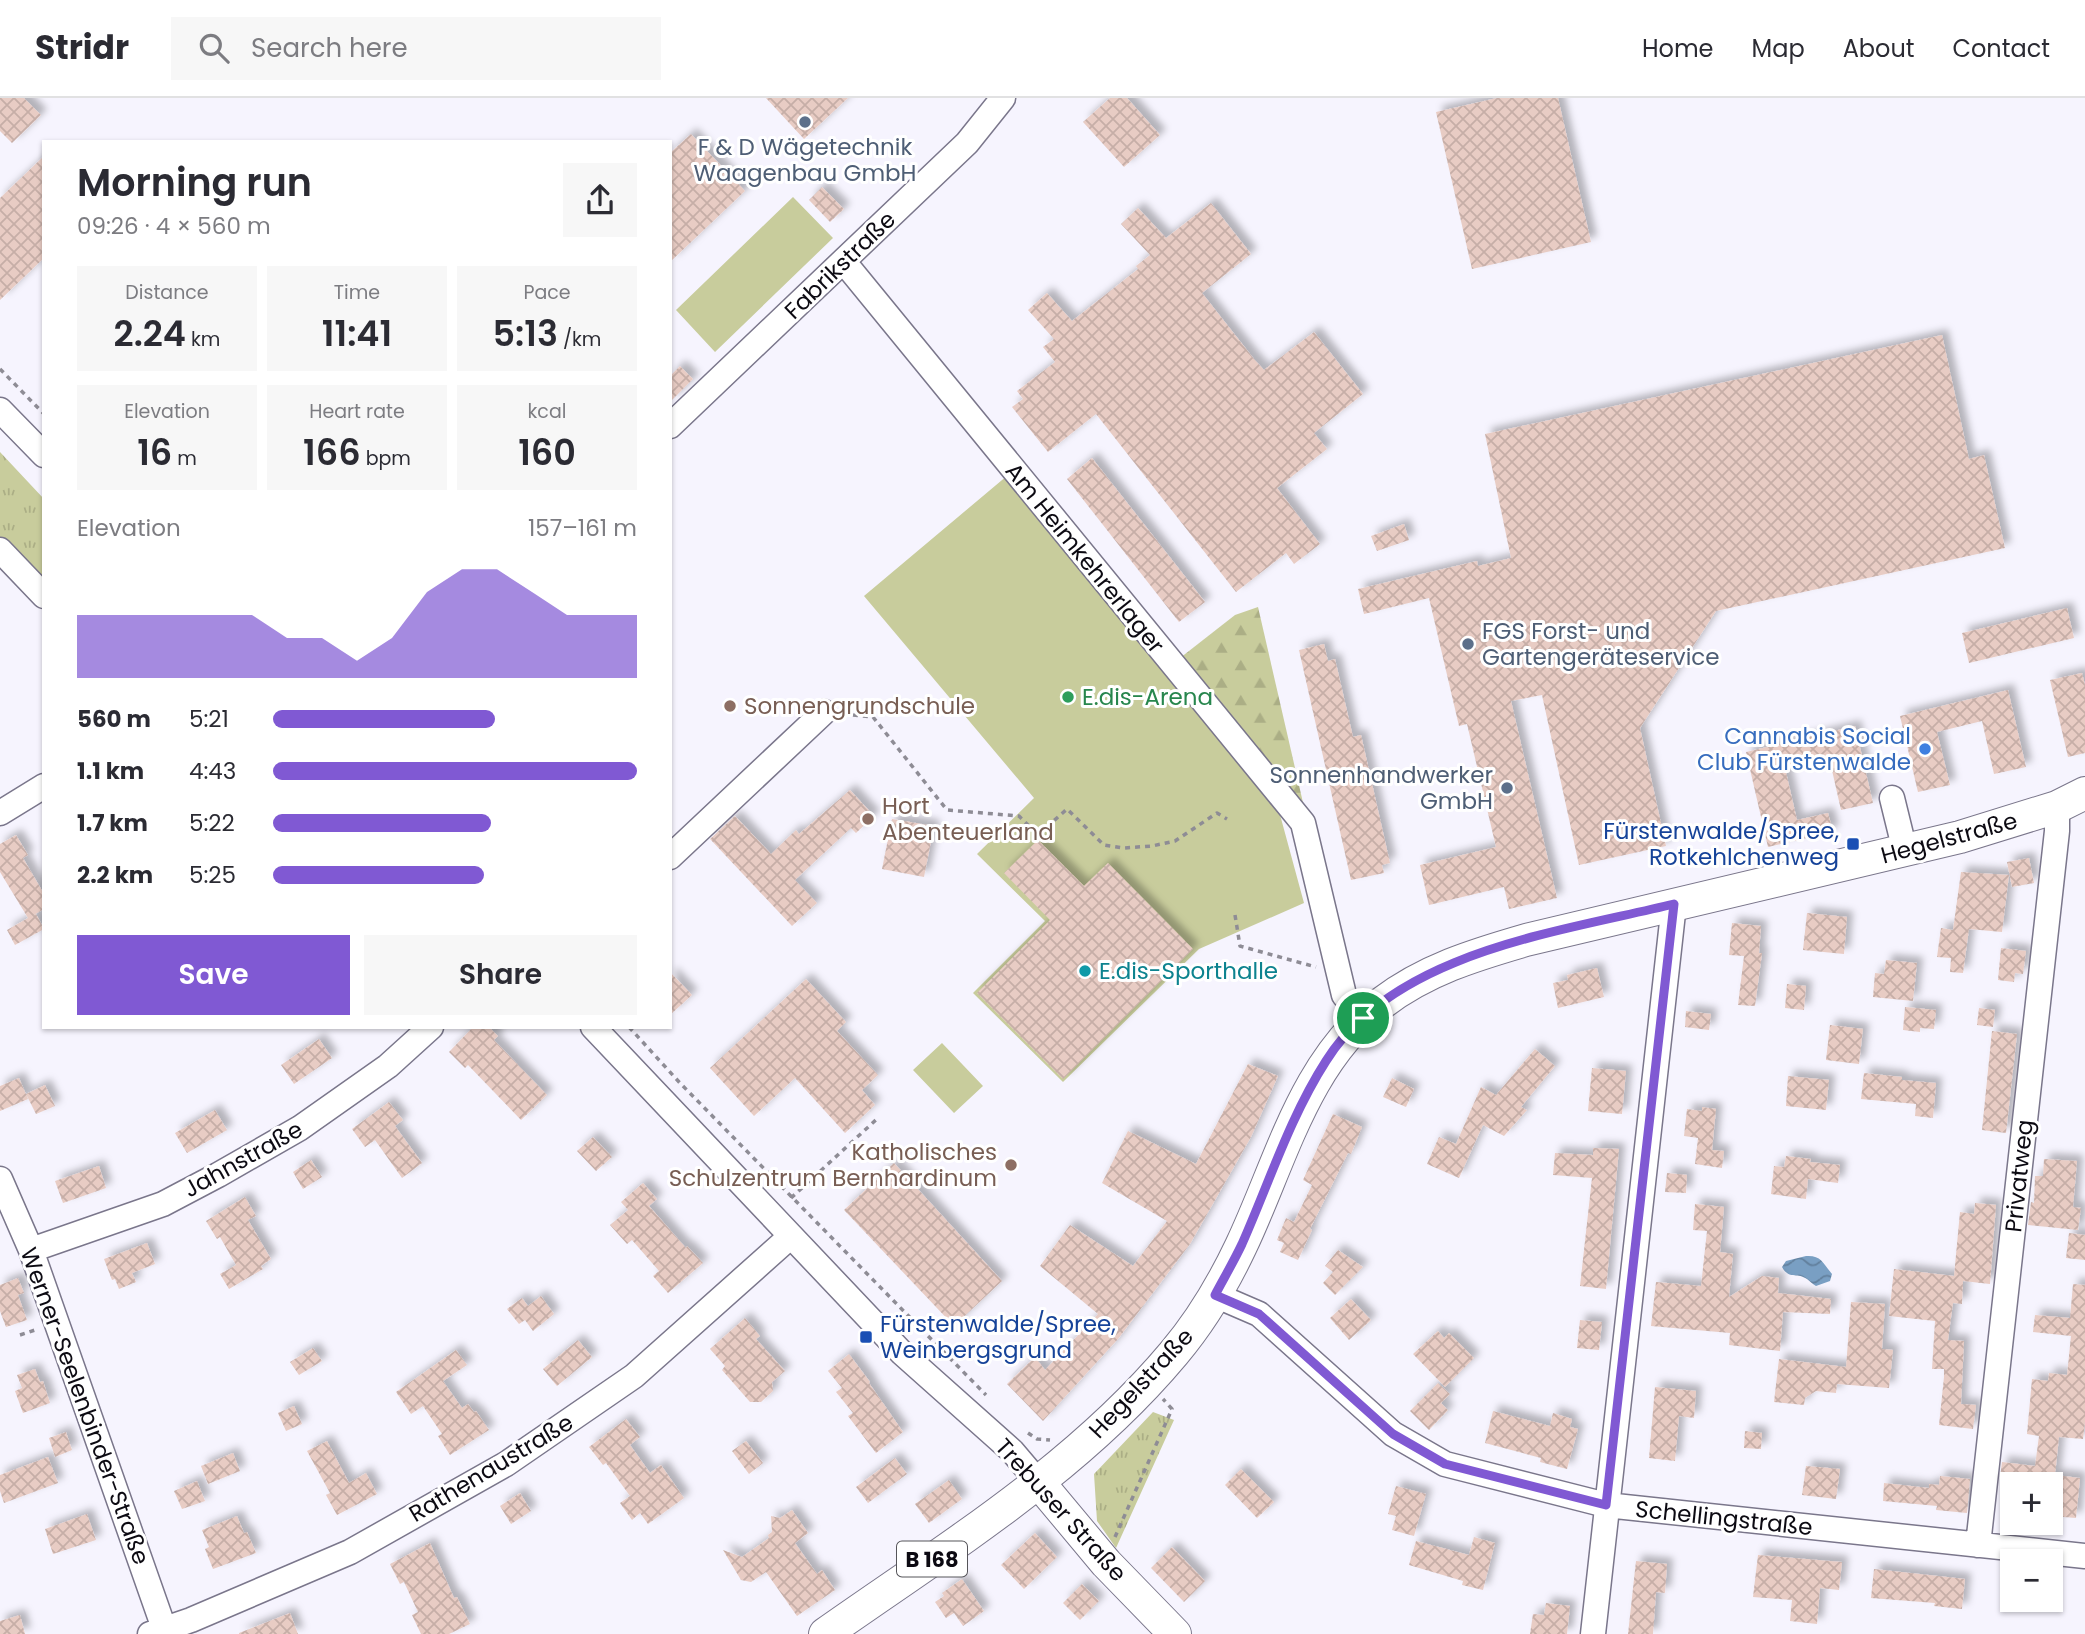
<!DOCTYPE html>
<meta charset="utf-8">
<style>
body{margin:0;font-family:Poppins,sans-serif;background:#f7f7f7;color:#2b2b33;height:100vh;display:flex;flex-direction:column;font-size:26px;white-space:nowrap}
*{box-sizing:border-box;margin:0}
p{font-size:23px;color:#7c7c81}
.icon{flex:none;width:38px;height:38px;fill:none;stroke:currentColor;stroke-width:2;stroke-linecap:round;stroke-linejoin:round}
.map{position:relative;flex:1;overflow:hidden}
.sheet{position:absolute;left:42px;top:42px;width:630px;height:889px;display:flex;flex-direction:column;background:#fff;border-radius:0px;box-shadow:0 2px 5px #0004}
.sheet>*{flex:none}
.buttons{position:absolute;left:2000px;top:1374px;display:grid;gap:14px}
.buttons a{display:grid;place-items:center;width:63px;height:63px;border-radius:0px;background:#fff;box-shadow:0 2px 5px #0004;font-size:35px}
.pin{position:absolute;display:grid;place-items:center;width:60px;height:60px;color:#fff;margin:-30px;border:4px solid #fff;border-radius:50%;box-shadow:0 2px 7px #0007}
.round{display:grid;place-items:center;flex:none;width:74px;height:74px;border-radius:0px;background:#f7f7f7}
.headline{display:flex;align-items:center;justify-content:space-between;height:119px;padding:0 35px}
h1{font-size:38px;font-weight:600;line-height:52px}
.figures{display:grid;grid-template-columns:repeat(3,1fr);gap:10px;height:119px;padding:7px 35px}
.figures div{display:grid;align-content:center;border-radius:0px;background:#f7f7f7;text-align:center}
.figures b{font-size:35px;font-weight:600}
.figures small{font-size:19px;font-weight:400}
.figures p{font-size:19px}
.chart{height:196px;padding:14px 35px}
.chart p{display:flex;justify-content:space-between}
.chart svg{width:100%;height:126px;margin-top:7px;fill:#8059d3;opacity:.7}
.button{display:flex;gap:14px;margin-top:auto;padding:14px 35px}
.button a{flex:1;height:80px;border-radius:0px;background:#8059d3;color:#fff;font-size:28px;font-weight:600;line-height:80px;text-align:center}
.button a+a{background:#f7f7f7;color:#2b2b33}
ul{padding:0 35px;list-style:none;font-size:23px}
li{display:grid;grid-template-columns:112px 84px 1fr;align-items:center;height:52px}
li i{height:18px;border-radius:9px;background:#8059d3}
header{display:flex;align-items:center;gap:42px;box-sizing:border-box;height:98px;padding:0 35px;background:#fff;border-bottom:2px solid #e1e1e2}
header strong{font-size:33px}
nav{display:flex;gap:38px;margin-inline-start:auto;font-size:24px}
.search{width:490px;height:63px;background:#f7f7f7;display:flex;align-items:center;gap:18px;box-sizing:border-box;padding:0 24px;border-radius:0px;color:#7c7c81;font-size:26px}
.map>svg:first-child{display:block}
</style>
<header>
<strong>Stridr</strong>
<div class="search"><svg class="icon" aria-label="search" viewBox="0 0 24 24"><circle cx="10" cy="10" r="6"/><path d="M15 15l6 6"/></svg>Search here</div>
<nav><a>Home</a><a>Map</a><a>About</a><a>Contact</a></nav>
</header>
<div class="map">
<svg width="2085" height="1536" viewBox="0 0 2085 1536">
<defs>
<pattern id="grass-tufts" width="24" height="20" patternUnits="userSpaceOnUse" patternTransform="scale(1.75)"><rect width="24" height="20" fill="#c8cc9c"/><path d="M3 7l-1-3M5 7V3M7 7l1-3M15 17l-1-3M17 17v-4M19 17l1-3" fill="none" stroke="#abae85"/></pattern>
<pattern id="forest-firs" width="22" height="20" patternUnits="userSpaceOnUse" patternTransform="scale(1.75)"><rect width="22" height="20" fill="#c8cc9c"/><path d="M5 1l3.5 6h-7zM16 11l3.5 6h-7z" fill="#abae85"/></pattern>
<pattern id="water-waves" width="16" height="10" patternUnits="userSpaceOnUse" patternTransform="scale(1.75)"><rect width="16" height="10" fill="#799fc3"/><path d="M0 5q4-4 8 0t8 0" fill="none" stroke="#62809d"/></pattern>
<pattern id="building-cross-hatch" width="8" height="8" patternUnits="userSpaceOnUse" patternTransform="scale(1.75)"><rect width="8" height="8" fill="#e8ccc4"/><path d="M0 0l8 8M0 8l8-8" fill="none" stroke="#c6aea7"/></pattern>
<filter id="shadow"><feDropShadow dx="6" dy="-6" stdDeviation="3.5" flood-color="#0004"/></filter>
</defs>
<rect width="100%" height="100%" fill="#f6f4fe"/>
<path fill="url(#grass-tufts)" d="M0 354 44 401V486L0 439Z
M1153 1314 1174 1322 1116 1450 1097 1423 1094 1376Z"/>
<path fill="url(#forest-firs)" d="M1258 509 1304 709 1180 560 1235 517Z"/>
<path fill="#c8cc9c" d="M793 99 833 140 715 254 676 212Z
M1008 377 1279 713 1304 805 1199 851 1063 984 973 895 1045 823 977 756 1034 700 864 498Z
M942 945 983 988 954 1015 913 972Z"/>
<path fill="url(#water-waves)" d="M1806 1158C1821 1157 1823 1165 1832 1176L1830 1183 1816 1188C1812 1186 1810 1183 1807 1181 1797 1174 1789 1182 1782 1169L1786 1163Z"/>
<path fill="url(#building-cross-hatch)" filter="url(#shadow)" d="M0 0H24L41 17 12 45 0 33Z
M766 0H848L804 41Z
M1110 0H1127L1160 37 1124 69 1083 24Z
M1497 0H1558L1591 144 1472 171 1436 14Z
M691 36 745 93 670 164V55Z
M44 58V160L0 202V100Z
M822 89 844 111 830 124 809 102Z
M1211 105 1251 156 1202 195 1254 261 1264 272 1314 234 1363 296 1314 335 1327 351 1277 390 1320 446 1294 466 1286 455 1236 494 1096 316 1048 354 1012 309 1023 301 1017 293 1055 264 1043 249 1054 241 1028 212 1047 195 1072 223 1138 171 1136 168 1150 157 1121 126 1138 110 1166 140Z
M1942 237 1969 361 1984 357 2005 450 1716 513 1640 630 1666 748 1579 767 1542 597 1511 603 1557 800 1509 811 1504 789 1429 807 1420 767 1496 749 1467 626 1459 628 1429 500 1364 516 1358 491 1477 463 1478 468 1511 460 1485 336Z
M680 268 693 281 670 304V278Z
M1092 360 1205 504 1179 524 1067 381Z
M1404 426 1409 442 1377 453 1371 438Z
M2067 510 2074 540 1969 565 1962 535Z
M1324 546 1328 563 1335 561 1353 639 1361 637 1390 765 1382 767 1384 775 1351 782 1299 552Z
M2082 575 2085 587V655L2068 659 2050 582Z
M2008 592 2026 669 1994 676 1982 623 1937 634 1950 687 1918 694 1900 618Z
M1855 628 1873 705 1841 712 1829 659 1785 670 1797 722 1828 715 1833 734 1768 749 1746 654Z
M850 692 874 718 856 735 851 730 795 782 817 805 792 828 710 741 735 718 771 756 796 732 799 736Z
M892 721 934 728 924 779 882 771Z
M16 737 28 757 23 760 44 796V811L32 818 36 816 44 831 15 847 7 832 28 820 0 774V746Z
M1038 742 1084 788 1108 765 1193 851 1063 981 977 895 1050 822 1004 775Z
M2029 760 2034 785 2012 789 2007 764Z
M1961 774 2009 777 2002 834 1969 831 1963 875 1950 874 1951 860 1937 859 1941 830 1953 832Z
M1807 815 1847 819 1844 856 1803 852Z
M1732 825 1761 828 1759 855H1762L1755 908 1738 907 1744 858 1729 857Z
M2001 850 2026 853 2023 876 2015 875 2014 884 1998 882Z
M1886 862 1917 865 1913 903 1873 899 1875 875 1884 876Z
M1597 870 1604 899 1558 910 1553 885 1568 882 1567 877Z
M670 874 692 897 670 917Z
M806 881 846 924 837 933 878 977 862 992 875 1007 845 1035 795 980 754 1018 710 970Z
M1787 886 1806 888 1804 912 1785 910Z
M1905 909 1936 912 1934 931 1920 930V934L1903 932Z
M1979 910 1995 912 1993 929 1977 927Z
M1686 913 1711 916 1709 932 1685 929Z
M1830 927 1863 931 1859 966 1826 962Z
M473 929H489L498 938 494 942 547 997 521 1022 468 967 465 970 449 954Z
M1992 933 2017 936 2006 1035 1982 1032Z
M319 941 332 960 294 986 281 967Z
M1535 951 1555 968 1521 1009 1527 1012 1504 1038 1483 1027 1459 1080 1427 1066 1439 1039 1456 1046 1481 989 1496 997Z
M1248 966 1278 978 1251 1039 1190 1146 1118 1241 1043 1323 1007 1286 1035 1259 1045 1272 1098 1216 1040 1168 1070 1127 1133 1168 1167 1123 1102 1085 1128 1033 1196 1066Z
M1592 970 1626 973 1622 1016 1588 1013Z
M1864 975 1902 979V982L1936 985 1933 1020 1915 1018 1916 1006 1861 1001Z
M1788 978 1829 982 1826 1012 1786 1008Z
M19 980 28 1001 0 1013V988Z
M1392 980 1414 991 1406 1009 1383 999Z
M45 987 55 1008 36 1016 26 996Z
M389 1004 403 1022 395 1028 422 1065 402 1080 375 1042 365 1049 352 1031Z
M1702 1009 1716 1011 1712 1052 1724 1053 1722 1070 1695 1066 1698 1040 1684 1038 1687 1011 1702 1013Z
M215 1012 227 1032 187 1055 175 1035Z
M1333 1016 1362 1029 1351 1056 1348 1055 1310 1131 1312 1132 1298 1162 1280 1154 1284 1145 1277 1142 1286 1120 1294 1124 1312 1087 1303 1082Z
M593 1039 612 1059 596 1073 577 1053Z
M1593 1050 1619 1051 1606 1191 1580 1188 1592 1080 1553 1077 1555 1055 1593 1057Z
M1786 1058 1811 1061 1810 1064 1840 1067 1838 1085 1808 1081 1806 1101 1771 1096 1774 1068 1784 1069Z
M2044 1061 2077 1063 2073 1109 2081 1110 2078 1132 2028 1127 2031 1104 2034 1105 2035 1078H2043Z
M311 1062 322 1079 303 1091 293 1074Z
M894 1065 1002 1183 954 1228 844 1112Z
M99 1068 106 1090 63 1105 55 1083Z
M1667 1075 1687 1077 1686 1095 1665 1094Z
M643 1085 657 1101 649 1108 686 1150 687 1148 703 1165 668 1195 653 1178 659 1173 632 1142 627 1146 610 1127 628 1112 621 1104Z
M245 1099 256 1118 248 1122 271 1161 261 1168 263 1171 229 1191 220 1176 236 1167 220 1139 217 1141 206 1123Z
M1975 1105 1996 1107 1990 1186 1963 1183 1962 1206 1953 1205 1948 1242 1964 1243 1961 1306 1976 1307 1973 1331 1939 1327 1944 1279V1271H1932L1935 1223 1889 1218 1894 1171 1954 1178 1960 1114 1974 1116Z
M1695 1106 1724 1109 1720 1154 1733 1156 1729 1199 1762 1178 1779 1180 1778 1195 1831 1201 1830 1216 1783 1214 1780 1253 1729 1247 1730 1235 1651 1228 1656 1184 1701 1188 1707 1133 1693 1132Z
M2069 1135 2085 1137V1162L2066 1160Z
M147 1145 155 1166 132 1175 136 1184 119 1191 115 1181 112 1182 104 1161Z
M1338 1152 1363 1169 1335 1197 1323 1185 1333 1174 1325 1168Z
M18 1180 24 1195 18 1197 27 1222 6 1229 0 1213V1187Z
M2073 1186 2085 1187V1324L2083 1341 2059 1339 2055 1377 2080 1380 2076 1420 2051 1418V1386L2000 1380 2002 1364 2035 1368 2039 1338 2027 1336 2032 1281 2048 1283 2049 1275 2067 1277 2071 1238 2033 1234 2035 1217 2070 1220Z
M541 1198 554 1216 533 1233 525 1222 519 1226 507 1211 522 1200 528 1208Z
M1351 1201 1371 1222 1349 1242 1330 1220Z
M1851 1204 1885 1206 1882 1251 1893 1252 1889 1290 1837 1286 1836 1295 1816 1293 1805 1300 1804 1307 1774 1304 1779 1261 1846 1269Z
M745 1220 760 1238 756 1241 785 1273 772 1284 773 1293 761 1304H750L722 1272 725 1268 710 1251Z
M1580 1222 1602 1224 1599 1252 1577 1250Z
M1438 1233 1444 1240 1449 1235 1474 1260 1445 1289 1413 1256Z
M578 1242 592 1259 557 1288 543 1271Z
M313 1250 322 1263 299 1277 290 1264Z
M456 1252 467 1267 443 1283 462 1310 468 1306 474 1314 476 1313 489 1332 450 1357 438 1338 442 1336 423 1308 411 1316 396 1294Z
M849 1256 870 1284 869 1285 903 1334 876 1355 848 1318 853 1315 836 1294 842 1290 828 1273Z
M35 1271 40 1284 43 1283 50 1305 23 1315 15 1293 22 1290 17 1277Z
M1438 1285 1450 1296 1441 1305 1448 1312 1429 1332 1410 1313Z
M1655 1289 1696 1293 1694 1320 1679 1318 1675 1363 1649 1360Z
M294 1308 302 1326 286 1333 278 1315Z
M1493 1313 1550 1328 1553 1315 1572 1321 1570 1329 1578 1331 1567 1371 1540 1364 1541 1360 1485 1345Z
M626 1321 640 1339 630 1347 650 1375 661 1367 684 1400 648 1426 640 1415 632 1422 620 1405 630 1398 606 1365 603 1367 589 1349Z
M1745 1333 1762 1335 1761 1351 1744 1350Z
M66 1334 72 1352 55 1359 49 1340Z
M327 1343 349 1385 366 1375 377 1396 337 1417 326 1397 330 1395 307 1353Z
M746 1343 763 1365 749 1376 732 1353Z
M233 1355 240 1373 208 1386 201 1368Z
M48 1359 58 1385 4 1405 0 1393V1377Z
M895 1360 907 1376 868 1405 856 1389Z
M1806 1368 1840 1371 1836 1401 1802 1397Z
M1241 1371 1274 1404 1257 1420 1225 1387Z
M1940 1378 1970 1381 1967 1415 1936 1412 1937 1408 1883 1403 1884 1385 1929 1390V1386L1939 1387Z
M949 1382 962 1401 929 1425 915 1406Z
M197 1383 205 1403 182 1411 174 1393Z
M1396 1388 1426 1396 1414 1438 1392 1432 1396 1418 1388 1416Z
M520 1395 531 1413 511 1426 500 1408Z
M792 1412 808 1435 795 1445 817 1476 822 1472 835 1492 797 1518 766 1474 751 1484 741 1482 723 1452 742 1459 769 1440 768 1437 772 1434 771 1418 780 1420Z
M87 1416 96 1442 53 1456 45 1431Z
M237 1418 244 1435 247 1434 256 1455 213 1471 205 1451 209 1449 202 1432Z
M1035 1435 1057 1459 1024 1491 1001 1467Z
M1474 1439 1495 1445 1483 1492 1462 1487 1463 1483 1409 1467 1416 1443 1469 1457Z
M430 1445 454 1500 457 1499 470 1526 449 1536H421L412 1517 418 1514 404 1484 400 1486 390 1466Z
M1172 1449 1205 1483 1184 1504 1151 1470Z
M1758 1457 1842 1464 1839 1492 1820 1490 1817 1526 1790 1523 1792 1502 1753 1499Z
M1636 1463 1667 1466 1665 1495 1656 1494 1653 1536H1628Z
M1874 1471 1965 1481 1962 1511 1934 1508 1935 1505 1871 1500Z
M962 1481 984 1513 963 1528 954 1515 946 1520 935 1504 944 1498 942 1495Z
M1082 1486 1099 1503 1080 1522 1063 1505Z
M1546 1505 1570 1508 1567 1536H1530L1533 1516 1544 1517Z
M290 1515 298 1536H239V1535Z
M20 1517 25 1536H0V1523Z"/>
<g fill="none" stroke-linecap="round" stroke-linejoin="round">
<g stroke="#7a768b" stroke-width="27">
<path id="minor" d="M844 164 1303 725 1344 897 1363 920
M0 312 44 357
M670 328 967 45 1003 0
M0 452 44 498
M1892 700 1905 753
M0 715 44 688
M670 759 824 614
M593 929 902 1255 1012 1353 1040 1386
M0 1081 31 1152 166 1536
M31 1152 163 1106 218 1077 300 1030 388 968 431 929
M1215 1197 1259 1216 1393 1336 1445 1366 1606 1407 2085 1458
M1978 1447 2057 733V709
M150 1536 191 1522 350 1454 506 1366 634 1278 791 1138
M1593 1536 1674 806"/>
</g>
<g stroke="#7a768b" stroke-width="34">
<path id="major" d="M1040 1386 1106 1465 1175 1536
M825 1536C947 1450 1077 1371 1174 1255 1201 1223 1223 1186 1241 1148 1281 1064 1304 963 1382 905 1425 872 1474 857 1526 842L1960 739 2057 709 2085 695"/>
</g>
<path stroke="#8e8c95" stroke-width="3.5" stroke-dasharray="5 5" stroke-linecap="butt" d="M0 271 44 316
M843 616 873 619 947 712 1019 718 1038 737 1067 711 1104 747 1124 750 1152 748 1175 743 1217 715 1227 721
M1235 817 1240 848 1316 869
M629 929 680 985 986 1297
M791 1100 878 1020
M20 1237 38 1231
M1028 1335 1037 1341 1050 1342
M1115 1439 1172 1311 1163 1301"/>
<use href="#minor" stroke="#fff" stroke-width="24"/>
<use href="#major" stroke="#fff" stroke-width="32"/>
</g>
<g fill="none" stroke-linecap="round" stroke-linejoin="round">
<g stroke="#fff" stroke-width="14">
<path id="route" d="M1674 806 1606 1407 1445 1366 1393 1336 1259 1216 1215 1197C1224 1180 1234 1163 1242 1146 1269 1085 1290 1019 1326 963 1394 854 1559 834 1674 806Z"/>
</g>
<use href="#route" stroke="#8059d3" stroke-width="9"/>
</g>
<g fill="#5c6f8a" stroke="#fff" stroke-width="2.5">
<circle cx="805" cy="24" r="7"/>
<circle cx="1468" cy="546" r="7"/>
<circle cx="1507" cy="690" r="7"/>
</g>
<circle fill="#2e9e5b" stroke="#fff" stroke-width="2.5" cx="1068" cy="599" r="7"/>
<g fill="#8d6e63" stroke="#fff" stroke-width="2.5">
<circle cx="730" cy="608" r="7"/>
<circle cx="868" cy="721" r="7"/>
<circle cx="1011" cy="1067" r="7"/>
</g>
<circle fill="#3f7fe0" stroke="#fff" stroke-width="2.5" cx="1925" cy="651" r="7"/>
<g fill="#1a4fb4" stroke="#fff" stroke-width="2.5">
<rect x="1846" y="739" width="14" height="14" rx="3.5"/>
<rect x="859" y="1232" width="14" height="14" rx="3.5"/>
</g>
<circle fill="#0f9aa8" stroke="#fff" stroke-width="2.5" cx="1085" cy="873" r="7"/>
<g text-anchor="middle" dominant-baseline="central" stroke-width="6" stroke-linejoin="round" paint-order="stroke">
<rect fill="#fff" stroke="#555459" stroke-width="2" x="897" y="1443.5" width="70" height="35" rx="5"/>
<g font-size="21" font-weight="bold" fill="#0c0a12">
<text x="932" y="1461">B 168</text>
</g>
<g font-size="23" fill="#4e5e75" stroke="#fff">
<text x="805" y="49">F &amp; D Wägetechnik<tspan x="805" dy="26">Waagenbau GmbH</tspan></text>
<text x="1482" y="533" text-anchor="start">FGS Forst- und<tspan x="1482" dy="26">Gartengeräteservice</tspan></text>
<text x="1493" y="677" text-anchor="end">Sonnenhandwerker<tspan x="1493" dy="26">GmbH</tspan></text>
</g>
<g font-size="23" fill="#0c0a12" stroke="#fff">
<text transform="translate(840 167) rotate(-44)">Fabrikstraße</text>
<text transform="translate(1085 460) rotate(51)">Am Heimkehrerlager</text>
<text transform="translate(1949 740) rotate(-15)">Hegelstraße</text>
<text transform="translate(243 1061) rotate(-29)">Jahnstraße</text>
<text transform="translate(2019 1078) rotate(-84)">Privatweg</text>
<text transform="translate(1141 1285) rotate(-47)">Hegelstraße</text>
<text transform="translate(85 1308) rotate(70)">Werner-Seelenbinder-Straße</text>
<text transform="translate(491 1370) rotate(-31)">Rathenaustraße</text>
<text transform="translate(1061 1412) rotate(48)">Trebuser Straße</text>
<text transform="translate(1724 1420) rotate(6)">Schellingstraße</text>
</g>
<g font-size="23" fill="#27864d" stroke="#fff" text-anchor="start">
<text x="1082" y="599">E.dis-Arena</text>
</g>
<g font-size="23" fill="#785e54" stroke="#fff" text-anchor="start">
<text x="744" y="608">Sonnengrundschule</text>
<text x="882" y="708">Hort<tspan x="882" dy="26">Abenteuerland</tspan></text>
<text x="997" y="1054" text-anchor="end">Katholisches<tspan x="997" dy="26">Schulzentrum Bernhardinum</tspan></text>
</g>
<g font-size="23" fill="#366cbe" stroke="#fff" text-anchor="end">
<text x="1911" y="638">Cannabis Social<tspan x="1911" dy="26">Club Fürstenwalde</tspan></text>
</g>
<g font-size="23" fill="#164399" stroke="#fff" text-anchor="end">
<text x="1839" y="733">Fürstenwalde/Spree,<tspan x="1839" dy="26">Rotkehlchenweg</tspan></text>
<text x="880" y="1226" text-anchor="start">Fürstenwalde/Spree,<tspan x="880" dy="26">Weinbergsgrund</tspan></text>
</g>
<g font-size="23" fill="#0d838f" stroke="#fff" text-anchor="start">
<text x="1099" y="873">E.dis-Sporthalle</text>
</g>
</g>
</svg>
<div class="buttons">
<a>+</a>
<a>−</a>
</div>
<div class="pin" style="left:1363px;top:920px;background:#1e9e55"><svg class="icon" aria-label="arrive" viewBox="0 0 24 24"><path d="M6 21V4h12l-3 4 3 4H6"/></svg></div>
<section class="sheet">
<div class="headline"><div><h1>Morning run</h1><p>09:26 · 4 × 560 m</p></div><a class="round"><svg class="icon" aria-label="share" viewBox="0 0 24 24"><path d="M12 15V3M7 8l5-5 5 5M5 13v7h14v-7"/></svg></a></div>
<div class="figures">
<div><p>Distance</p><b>2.24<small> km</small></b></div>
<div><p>Time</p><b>11:41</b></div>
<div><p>Pace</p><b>5:13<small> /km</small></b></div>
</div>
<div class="figures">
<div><p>Elevation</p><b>16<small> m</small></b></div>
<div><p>Heart rate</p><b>166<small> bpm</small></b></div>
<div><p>kcal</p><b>160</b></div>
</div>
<div class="chart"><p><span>Elevation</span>157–161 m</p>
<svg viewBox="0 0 160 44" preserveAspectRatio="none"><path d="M0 44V22L10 22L20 22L30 22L40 22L50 22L60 30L70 30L80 38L90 30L100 14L110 6L120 6L130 14L140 22L150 22L160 22V44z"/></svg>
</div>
<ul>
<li><b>560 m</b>5:21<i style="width:61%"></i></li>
<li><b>1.1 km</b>4:43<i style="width:100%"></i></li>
<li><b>1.7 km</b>5:22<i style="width:60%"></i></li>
<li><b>2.2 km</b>5:25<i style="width:58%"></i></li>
</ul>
<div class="button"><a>Save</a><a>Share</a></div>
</section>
</div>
